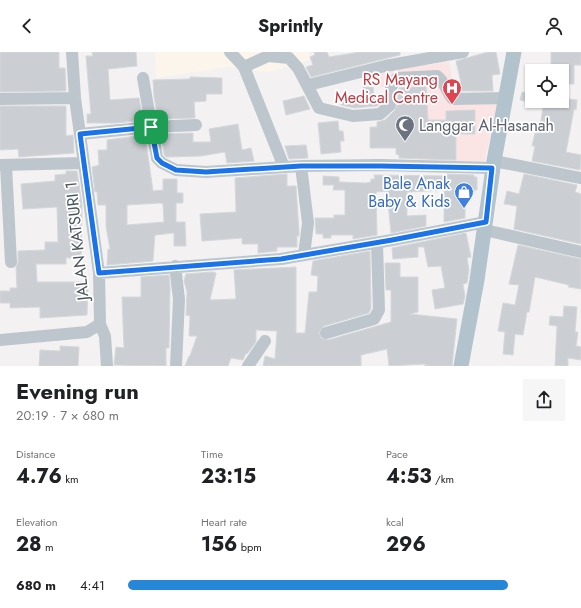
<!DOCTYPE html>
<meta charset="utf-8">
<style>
body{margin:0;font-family:Jost,sans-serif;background:#f6f6f6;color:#202124;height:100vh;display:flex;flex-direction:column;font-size:15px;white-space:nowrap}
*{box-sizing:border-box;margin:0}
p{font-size:13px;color:#757577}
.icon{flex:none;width:22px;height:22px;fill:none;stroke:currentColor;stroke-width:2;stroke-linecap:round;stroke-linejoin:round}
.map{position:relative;height:314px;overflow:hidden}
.drawer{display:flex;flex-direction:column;background:#fff;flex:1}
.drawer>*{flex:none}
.tools{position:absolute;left:525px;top:12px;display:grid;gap:8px}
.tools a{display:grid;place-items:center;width:44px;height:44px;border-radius:0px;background:#fff;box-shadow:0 1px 3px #0004;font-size:20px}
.pin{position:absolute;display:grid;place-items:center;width:34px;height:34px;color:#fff;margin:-17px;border-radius:8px;box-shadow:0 2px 6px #0006}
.round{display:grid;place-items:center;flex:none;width:42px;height:42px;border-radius:0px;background:#f6f6f6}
.headline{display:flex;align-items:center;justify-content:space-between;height:68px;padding:0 16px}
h1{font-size:22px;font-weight:700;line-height:30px}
.figures{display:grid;grid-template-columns:repeat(3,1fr);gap:6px;height:68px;padding:4px 16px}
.figures div{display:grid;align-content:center}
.figures b{font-size:20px;font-weight:700}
.figures small{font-size:11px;font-weight:400}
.figures p{font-size:11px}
ul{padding:0 16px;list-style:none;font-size:13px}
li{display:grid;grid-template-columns:64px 48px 1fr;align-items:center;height:30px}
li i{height:10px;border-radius:5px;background:#2686d8}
header{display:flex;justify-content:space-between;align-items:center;height:52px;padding:0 16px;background:#fff;font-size:18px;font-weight:700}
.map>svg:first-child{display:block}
</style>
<header><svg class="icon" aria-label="back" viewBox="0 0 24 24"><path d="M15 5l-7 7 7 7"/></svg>Sprintly<svg class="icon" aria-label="person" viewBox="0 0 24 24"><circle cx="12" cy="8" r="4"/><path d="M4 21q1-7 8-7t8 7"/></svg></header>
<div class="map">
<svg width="581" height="314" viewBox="0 0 581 314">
<rect width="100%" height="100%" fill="#f3f1f1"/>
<path fill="#fbf5ec" d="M155 0H308L310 8 269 20 228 15 156 26Z"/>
<path fill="#fae4e4" d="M449 10 455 43 499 42 484 112 417 110V68L407 62 406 34 380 35 376 19Z"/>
<path fill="#cbced3" stroke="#d5d8db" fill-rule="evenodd" d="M0 0H59V16H65L66 39 0 40Z
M92 0H136L137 14 108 17 110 48 139 46 143 68 116 71H87V62H91L86 4H93Z
M314 0H327L329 5 360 0H400V3L311 25 306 15 313 13 310 5 315 3Z
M488 0H496L500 22 492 23 493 39H457L456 31H461L456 9Z
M551 0H581V13H574V32H562V19H551Z
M190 25 222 26V42H206V49L194 50 195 66 158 67 154 44 153 28 190 27Z
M426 34 428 68H446V59L475 58V82H456V108L399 106V103L396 102V96H370V75H377V70L385 68 395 58 397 53 399 36Z
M363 35H373L374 46H383V49L377 54 354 56 341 53V48L363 47Z
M522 40 532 42V51L520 48Z
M304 44 310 57 286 63 283 49Z
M562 46 577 48 576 58 574 57 566 100 581 103 580 118 532 109 535 94H532L535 81H539L544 49H562Z
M0 54H66V84L73 83 74 101 19 105 18 97 0 98Z
M338 69 339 79H343L344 89H340L341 100 321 102 318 71Z
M238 72 242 98 251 96 254 109 227 111 225 100 201 104 166 105 164 102 162 82 193 81V90H211L209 77Z
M145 83 153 139 163 138V127H177V141H183V151H176V170H185L186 194H174V181L155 183 153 209 107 213 108 197H110L106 174V153H98L97 140H95L92 115 99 113 98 98H107V88ZM160 151 163 152 164 170 127 173V153Z
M306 93 308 106 289 107 285 94Z
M66 119H77L82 153 81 206H66V212H36L37 230H88L87 263 40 266V255L10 256V251H0V239H10V236H17L16 215 18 210V199L45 198V190H58L57 155 23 157 21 132 55 129V123L66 122Z
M287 122V134H296L299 180V184H297V195H277V199L258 201V192H242V186L202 189 200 162 236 160 235 126Z
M447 122 474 123V125H477V138H474V141H465V166L444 170V138L407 140V164L426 163V174L391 181 387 139 376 140 377 183 353 187V183H331V186H323V182H316L315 166H334V163H345V138H333L334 133H323V124L339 125V130L366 131 371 130V127H375L374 123 447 124Z
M524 122 577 133 575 140 581 142V192L514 177 517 154 504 152 507 139 519 142Z
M466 181 471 205 467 206 469 218 467 231 463 232 465 244 463 252 435 257 432 238 445 236 441 214 428 215 424 195H418V205L393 207 392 196Z
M518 193 581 207V237L568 235 569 233 535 225 529 260H527L523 283 515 282 513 303 503 302 505 280 498 279 503 251 515 253 519 233 509 232Z
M370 199 371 256 369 261 324 274 319 280 321 286 328 288 391 270V238H386L385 211H400V225H418V260L410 262 457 267 452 314H425V312L389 314 387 297 361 303V314H263L265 304 275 307 277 279 256 278V290L247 302 246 301 243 308 231 306 228 314H185L189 304H190L197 284H189L190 264 186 263 187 240 184 229 186 222 212 220 216 221 210 248 236 247 234 218 296 215V281H305L309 240H317L318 224 311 223 313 209Z
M169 223 170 234 169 296H166V314L114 313 116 295 124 296 122 245H141V225Z
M564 254 577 255 575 280H578L576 294 581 295V308L568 306V314H555L557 274 549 273 550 264 563 265Z
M60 294 79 295 78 314H39L40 298 60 299Z"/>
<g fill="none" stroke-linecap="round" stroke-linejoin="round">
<path stroke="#bdc6cc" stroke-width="12" d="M230 0 244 15 284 115
M244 15 268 4 289 6 298 16 319 56 353 64 380 62 390 53 391 35 397 26 437 24C445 30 446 39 453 47L506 46
M143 26 157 106 162 111 176 118 206 120 301 114 381 113 492 116
M308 33 385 14 463 0
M0 47 75 46
M80 82 151 75 196 73
M494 109 581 126
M0 113 84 111
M6 113 11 210
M301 114 308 171 304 203
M485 178 581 200
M175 214 179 247 176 314
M99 221 281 207 392 188 486 170
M100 272 105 284 107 314
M326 281 374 267 379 258 377 191
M0 288 87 280 100 272 99 221 75 46 72 0
M248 314 265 289"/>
<path stroke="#b2c3cd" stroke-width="15" d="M461 314 477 228 494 109 514 0"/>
</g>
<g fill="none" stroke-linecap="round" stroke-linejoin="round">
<g stroke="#fff" stroke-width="8">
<path id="route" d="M151 75 157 106 162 111 176 118 206 120 301 114H381L492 116 486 170 392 188 281 207 99 221 80 82Z"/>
</g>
<use href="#route" stroke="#1a73e8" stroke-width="5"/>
</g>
<defs>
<g id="hospital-pin" transform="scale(1)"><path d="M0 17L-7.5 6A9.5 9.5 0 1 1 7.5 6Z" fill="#e0444e" stroke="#fff"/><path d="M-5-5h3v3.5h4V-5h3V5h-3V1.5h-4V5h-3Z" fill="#fff"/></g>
<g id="mosque-pin" transform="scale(1)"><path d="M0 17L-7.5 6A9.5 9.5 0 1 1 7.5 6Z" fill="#6b7280" stroke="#fff"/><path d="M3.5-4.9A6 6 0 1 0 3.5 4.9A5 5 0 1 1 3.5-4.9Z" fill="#fff"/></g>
<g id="shop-pin" transform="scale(1)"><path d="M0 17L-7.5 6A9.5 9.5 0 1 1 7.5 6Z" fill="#3f7fe0" stroke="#fff"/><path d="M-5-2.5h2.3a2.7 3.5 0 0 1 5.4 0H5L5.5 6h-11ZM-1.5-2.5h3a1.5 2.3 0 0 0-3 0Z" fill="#fff"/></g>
</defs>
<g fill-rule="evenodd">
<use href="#hospital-pin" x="452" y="36"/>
<use href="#mosque-pin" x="405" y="73"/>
<use href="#shop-pin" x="464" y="140"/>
</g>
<g text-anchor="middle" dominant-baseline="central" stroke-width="3.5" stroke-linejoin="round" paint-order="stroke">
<g font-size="16" fill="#be3a42" stroke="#fff" text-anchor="end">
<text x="438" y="27">RS Mayang<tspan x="438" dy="18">Medical Centre</tspan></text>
</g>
<g font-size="16" fill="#5b616d" stroke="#fff" text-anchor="start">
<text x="419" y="73">Langgar Al-Hasanah</text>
</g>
<g font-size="16" fill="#366cbe" stroke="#fff" text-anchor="end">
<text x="450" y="131">Bale Anak<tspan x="450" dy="18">Baby &amp; Kids</tspan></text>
</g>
<g font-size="16" fill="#4a565d" stroke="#fff">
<text transform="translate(77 189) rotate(-96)">JALAN KATSURI 1</text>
</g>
</g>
</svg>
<div class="tools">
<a><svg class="icon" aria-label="locate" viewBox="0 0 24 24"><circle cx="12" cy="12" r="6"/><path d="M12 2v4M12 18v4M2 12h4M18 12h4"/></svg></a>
</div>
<div class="pin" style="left:151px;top:75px;background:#1e9e55"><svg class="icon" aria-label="arrive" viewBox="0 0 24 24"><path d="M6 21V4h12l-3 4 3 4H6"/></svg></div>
</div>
<section class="drawer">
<div class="headline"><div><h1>Evening run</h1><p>20:19 · 7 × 680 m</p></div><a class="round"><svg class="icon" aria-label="share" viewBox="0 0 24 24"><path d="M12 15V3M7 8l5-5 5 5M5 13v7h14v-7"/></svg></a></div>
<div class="figures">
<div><p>Distance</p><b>4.76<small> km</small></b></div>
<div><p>Time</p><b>23:15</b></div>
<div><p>Pace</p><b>4:53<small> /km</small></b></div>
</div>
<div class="figures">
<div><p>Elevation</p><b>28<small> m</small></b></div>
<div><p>Heart rate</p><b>156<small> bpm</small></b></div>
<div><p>kcal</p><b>296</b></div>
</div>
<ul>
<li><b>680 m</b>4:41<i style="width:87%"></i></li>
</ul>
</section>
